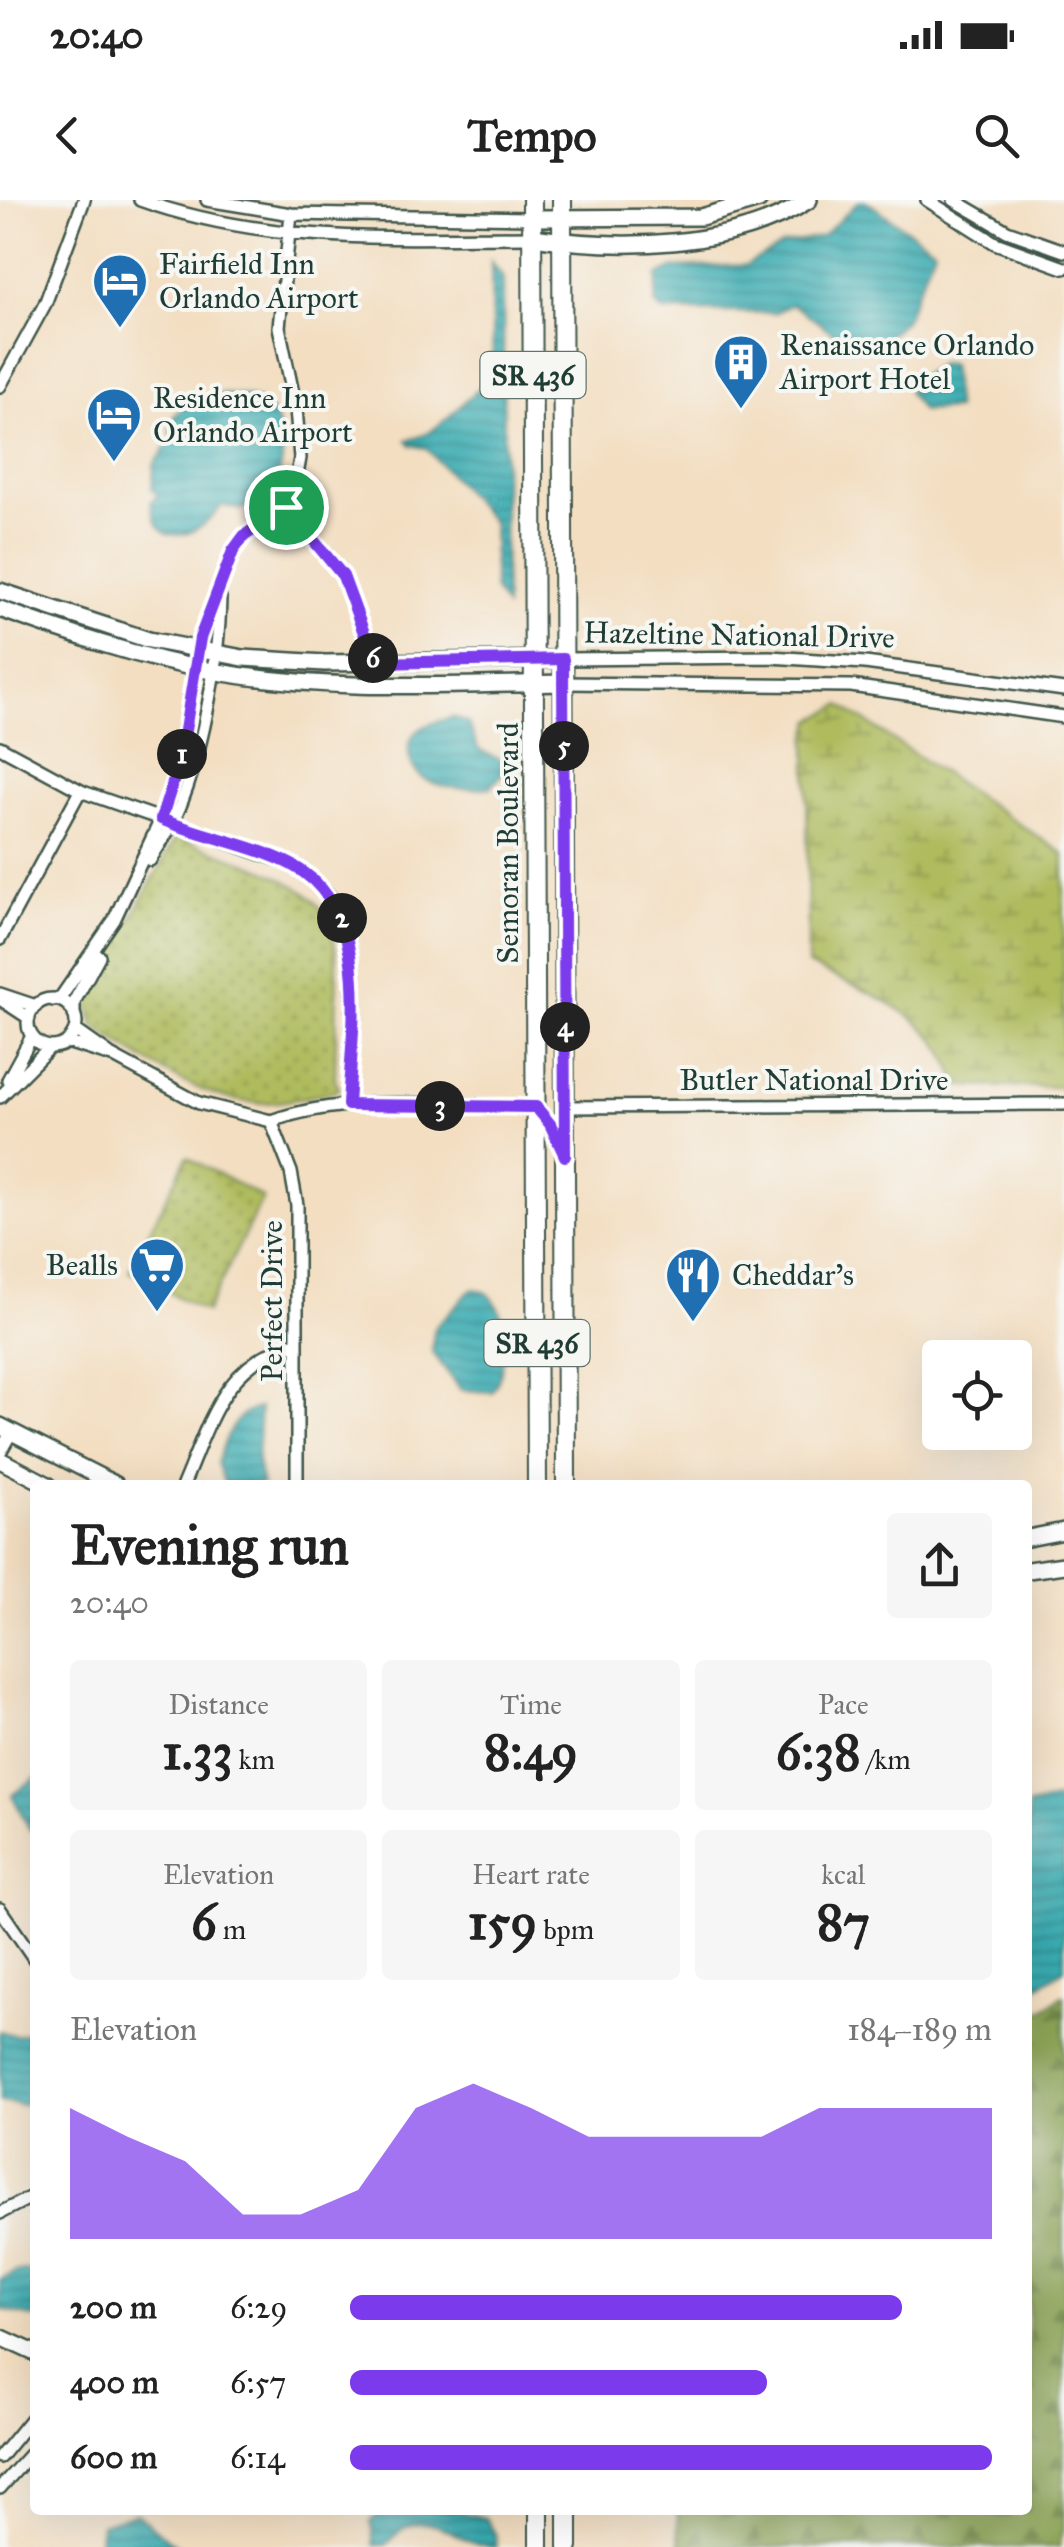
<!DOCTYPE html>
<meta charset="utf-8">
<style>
body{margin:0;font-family:"IM FELL Great Primer",serif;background:#f6f6f6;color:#222;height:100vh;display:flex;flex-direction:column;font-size:38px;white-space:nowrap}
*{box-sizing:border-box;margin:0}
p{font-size:32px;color:#767676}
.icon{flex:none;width:55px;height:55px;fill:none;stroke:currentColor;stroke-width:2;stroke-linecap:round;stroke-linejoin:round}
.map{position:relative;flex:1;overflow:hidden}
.panel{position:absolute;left:30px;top:1280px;width:1002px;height:1035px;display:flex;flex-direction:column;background:#fff;border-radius:10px;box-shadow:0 10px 40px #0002}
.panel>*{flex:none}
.tools{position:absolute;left:922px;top:1140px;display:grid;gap:20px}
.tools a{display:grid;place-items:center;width:110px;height:110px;border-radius:10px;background:#fff;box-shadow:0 10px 40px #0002;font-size:50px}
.pin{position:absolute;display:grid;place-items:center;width:85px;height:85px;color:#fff;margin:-42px;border:5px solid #fff;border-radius:50%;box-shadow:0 2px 10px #0007}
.km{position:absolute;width:50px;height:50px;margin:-25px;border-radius:50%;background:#222;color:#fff;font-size:28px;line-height:50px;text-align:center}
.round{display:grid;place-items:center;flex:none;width:105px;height:105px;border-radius:10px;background:#f6f6f6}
.overview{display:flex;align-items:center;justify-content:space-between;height:170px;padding:0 40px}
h1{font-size:55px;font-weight:700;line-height:75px}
.metrics{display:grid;grid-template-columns:repeat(3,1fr);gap:15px;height:170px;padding:10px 40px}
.metrics div{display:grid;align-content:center;border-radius:10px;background:#f6f6f6;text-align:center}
.metrics b{font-size:50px;font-weight:700}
.metrics small{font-size:28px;font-weight:400}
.metrics p{font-size:28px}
.chart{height:280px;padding:20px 40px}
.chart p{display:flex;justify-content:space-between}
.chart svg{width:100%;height:180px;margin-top:10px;fill:#7c3aed;opacity:.7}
ul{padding:0 40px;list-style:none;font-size:32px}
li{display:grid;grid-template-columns:160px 120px 1fr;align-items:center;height:75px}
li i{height:25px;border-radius:12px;background:#7c3aed}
.status{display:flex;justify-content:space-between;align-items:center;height:70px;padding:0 50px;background:#fff;direction:ltr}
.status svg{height:28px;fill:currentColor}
header{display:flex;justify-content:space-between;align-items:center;height:130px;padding:0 40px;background:#fff;font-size:45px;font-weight:700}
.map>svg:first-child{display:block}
</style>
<div class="status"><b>20:40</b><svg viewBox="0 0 49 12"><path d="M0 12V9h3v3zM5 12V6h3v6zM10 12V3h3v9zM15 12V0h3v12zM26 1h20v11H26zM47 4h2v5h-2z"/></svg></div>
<header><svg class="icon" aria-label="back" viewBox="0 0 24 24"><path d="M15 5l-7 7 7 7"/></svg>Tempo<svg class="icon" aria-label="search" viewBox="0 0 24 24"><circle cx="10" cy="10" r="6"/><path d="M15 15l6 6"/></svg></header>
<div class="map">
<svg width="1064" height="2347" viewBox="0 0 1064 2347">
<defs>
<pattern id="grass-dots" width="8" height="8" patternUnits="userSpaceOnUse" patternTransform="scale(2.5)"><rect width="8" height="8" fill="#afbb5d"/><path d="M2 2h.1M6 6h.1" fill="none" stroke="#8e994e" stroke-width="1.8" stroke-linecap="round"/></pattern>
<pattern id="forest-firs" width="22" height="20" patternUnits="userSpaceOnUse" patternTransform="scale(2.5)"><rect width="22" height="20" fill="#8ba354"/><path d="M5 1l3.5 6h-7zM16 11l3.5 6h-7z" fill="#718646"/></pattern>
<pattern id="wetland-marsh" width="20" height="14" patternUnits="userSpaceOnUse" patternTransform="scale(2.5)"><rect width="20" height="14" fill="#afbb5d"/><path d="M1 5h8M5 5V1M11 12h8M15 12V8" fill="none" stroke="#8e994e"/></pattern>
<pattern id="water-rules" width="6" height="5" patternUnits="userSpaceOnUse" patternTransform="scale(2.5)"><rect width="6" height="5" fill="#38abb1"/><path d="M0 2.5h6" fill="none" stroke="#2f8c91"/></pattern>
</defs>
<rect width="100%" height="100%" fill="#f6f6f2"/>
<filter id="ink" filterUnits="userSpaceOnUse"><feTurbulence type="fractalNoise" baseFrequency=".01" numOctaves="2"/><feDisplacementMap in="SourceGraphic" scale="20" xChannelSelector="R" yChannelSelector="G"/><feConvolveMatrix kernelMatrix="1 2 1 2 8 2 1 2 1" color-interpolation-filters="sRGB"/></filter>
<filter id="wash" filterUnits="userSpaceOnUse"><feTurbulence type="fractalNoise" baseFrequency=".0048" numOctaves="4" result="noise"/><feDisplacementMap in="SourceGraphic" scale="40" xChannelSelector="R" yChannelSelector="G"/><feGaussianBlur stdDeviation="2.25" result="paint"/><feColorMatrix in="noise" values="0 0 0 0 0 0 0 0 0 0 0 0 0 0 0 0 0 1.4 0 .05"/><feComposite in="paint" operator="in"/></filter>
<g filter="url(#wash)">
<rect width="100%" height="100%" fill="#f3dec1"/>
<path fill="url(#grass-dots)" stroke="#677c48" stroke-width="2.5" d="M176 637C354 701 339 695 335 879L339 888 335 891C313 896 287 903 265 903 204 904 143 859 94 827L87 799Z
M187 957 263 998 206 1112 129 1071Z"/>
<path fill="url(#forest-firs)" stroke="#557044" stroke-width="2.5" d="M1064 1795V2328L1059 2347H680L677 2310H1028V1819Z"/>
<path fill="url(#wetland-marsh)" stroke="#677c48" stroke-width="2.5" d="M841 505 1064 654V887L957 886C943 815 866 792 808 765L807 539 812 521Z"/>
<path fill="url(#water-rules)" stroke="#2c7472" stroke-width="2.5" d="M866 1 935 49 905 120 880 142 838 136 792 104 775 113 662 111 655 104 658 75 675 68 747 65 783 45 823 36 858 2Z
M491 61 503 77 505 407 494 389 493 323 426 248 411 245 407 240C439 236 466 196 493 176Z
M941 163 951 164 956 209 922 211 908 192 919 177Z
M218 194C234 195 251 195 264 205 290 225 288 280 262 300 256 304 247 307 240 310L222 305C202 335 156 355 151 302L158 295 152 289 154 265 173 238C162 209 197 201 218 194Z
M453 517 468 523 479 550 501 560 502 574 491 587C463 590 415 592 409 555 407 543 412 534 422 528 433 521 442 521 453 517Z
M472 1089C514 1089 509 1171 492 1192L461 1190 432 1152 434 1128Z
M260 1208 257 1261 262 1285H225L217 1263C226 1239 232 1212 260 1208Z
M35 1578V1628L30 1630 12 1595Z
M1064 1598V1769L1028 1793V1606Z
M0 1831 16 1836 35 1831V1900L22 1905 0 1902Z
M18 2071H35V2118L0 2109V2079Z
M381 2310H455L486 2318 496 2335V2347C460 2347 436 2310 404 2328 397 2332 392 2340 386 2345H374L371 2322Z
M136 2313 178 2347H98L101 2324Z"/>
</g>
<g filter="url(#ink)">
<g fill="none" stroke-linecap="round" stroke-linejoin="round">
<g stroke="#3f5549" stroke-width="16">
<path id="street" d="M140 0C270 46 397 37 533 37
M207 0 291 14 533 18
M927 0 995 43 1064 68
M954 0 1007 31 1064 51
M0 186 45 104 84 0
M286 307 343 376 375 463
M563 459 770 457 865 463 1064 490
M563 483 851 486 1064 517
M0 547 83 592 290 664C308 676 325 687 336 705 363 751 350 852 348 905
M150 660C158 646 168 633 174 620 202 560 219 462 220 397
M0 739 80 591
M0 794 36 806
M0 799 29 818
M28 823a24 24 0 1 1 48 0a24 24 0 1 1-48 0Z
M53 800 61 797 114 720 161 619 180 561 200 439 233 351 244 336 286 307 296 281 300 258 296 208 279 127 291 14
M74 815V802L99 756
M75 830 109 854
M67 842 112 856 199 903 271 921
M8 880 32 836
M0 897 50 847
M565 907 1064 904
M271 921 291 972 297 1005V1285
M271 921C353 892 450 907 536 907
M0 1252 11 1233
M183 1285C210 1222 224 1161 297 1143
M0 1709 35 1760
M0 2013 35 1995
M0 2257 35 2214
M0 2288 35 2249"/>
</g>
<g stroke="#3f5549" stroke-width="20">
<path id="secondary" d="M533 18 701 17 759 0
M533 37C619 50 733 49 809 0
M0 391 149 440 243 458 325 463 563 459
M0 409C70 434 139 458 212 471 327 492 447 485 563 483
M0 1226 116 1285
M0 1260 48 1285
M1028 1338 1064 1331
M1028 1370 1064 1365
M0 2137 35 2153"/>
</g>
<g stroke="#3f5549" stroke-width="22">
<path id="primary" d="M532 0 537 1285
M562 0 566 1285
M539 2310V2347
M568 2310V2347"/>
</g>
<use href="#street" stroke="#fff" stroke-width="11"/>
<use href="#secondary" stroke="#fff" stroke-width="15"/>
<use href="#primary" stroke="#fff" stroke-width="18"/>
</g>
</g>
<g fill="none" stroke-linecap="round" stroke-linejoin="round" filter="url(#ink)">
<g stroke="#fff" stroke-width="20">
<path id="route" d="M286 307 343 376 375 463 563 459 565 956 550 924 536 907 348 905C352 827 374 709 292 665 252 644 203 637 161 619L180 561 200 438 233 351 244 336Z"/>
</g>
<use href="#route" stroke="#7c3aed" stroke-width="12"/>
</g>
<defs>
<g id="hotel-pin" transform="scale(2.875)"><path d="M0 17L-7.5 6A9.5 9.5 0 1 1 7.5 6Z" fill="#1f6fb2" stroke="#f6f6f2"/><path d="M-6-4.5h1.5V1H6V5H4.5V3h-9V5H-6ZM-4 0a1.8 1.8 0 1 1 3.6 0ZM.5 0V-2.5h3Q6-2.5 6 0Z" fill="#fff"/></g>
<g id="building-pin" transform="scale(2.875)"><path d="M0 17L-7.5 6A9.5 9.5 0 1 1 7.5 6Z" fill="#1f6fb2" stroke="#f6f6f2"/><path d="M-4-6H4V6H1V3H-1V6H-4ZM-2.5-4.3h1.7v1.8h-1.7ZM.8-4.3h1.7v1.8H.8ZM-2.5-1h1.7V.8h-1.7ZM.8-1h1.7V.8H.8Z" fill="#fff"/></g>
<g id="supermarket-pin" transform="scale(2.875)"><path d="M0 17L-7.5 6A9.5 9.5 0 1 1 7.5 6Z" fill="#1f6fb2" stroke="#f6f6f2"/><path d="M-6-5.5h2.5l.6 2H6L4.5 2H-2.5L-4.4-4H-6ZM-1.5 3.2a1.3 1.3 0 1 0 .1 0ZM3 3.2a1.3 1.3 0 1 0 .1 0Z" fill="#fff"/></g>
<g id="restaurant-pin" transform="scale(2.875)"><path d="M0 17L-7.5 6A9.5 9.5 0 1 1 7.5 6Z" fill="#1f6fb2" stroke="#f6f6f2"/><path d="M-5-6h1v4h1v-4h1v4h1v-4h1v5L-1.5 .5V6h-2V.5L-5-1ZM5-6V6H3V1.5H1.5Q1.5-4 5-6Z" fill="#fff"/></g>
</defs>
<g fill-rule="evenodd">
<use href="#hotel-pin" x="120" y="81"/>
<use href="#building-pin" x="741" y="162"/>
<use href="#hotel-pin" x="114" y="215"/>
<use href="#supermarket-pin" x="157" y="1065"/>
<use href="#restaurant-pin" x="693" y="1075"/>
</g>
<g text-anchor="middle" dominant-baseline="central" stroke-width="8" stroke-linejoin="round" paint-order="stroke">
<g fill="#f6f6f2" stroke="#60746d" stroke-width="2.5">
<rect x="480.5" y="152" width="105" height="46" rx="8"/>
<rect x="484.5" y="1120" width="105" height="46" rx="8"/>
</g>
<g font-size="28" font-weight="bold" fill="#1f3d34">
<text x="533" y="175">SR 436</text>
<text x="537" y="1143">SR 436</text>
</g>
<g font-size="30" fill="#1f3d34" stroke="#f6f6f2" text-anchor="start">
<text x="159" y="64">Fairfield Inn<tspan x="159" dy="34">Orlando Airport</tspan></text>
<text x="780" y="145">Renaissance Orlando<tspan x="780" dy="34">Airport Hotel</tspan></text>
<text x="153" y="198">Residence Inn<tspan x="153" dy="34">Orlando Airport</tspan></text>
<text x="118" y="1065" text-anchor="end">Bealls</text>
<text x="732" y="1075">Cheddar's</text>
</g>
<g font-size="30" fill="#1f3d34" stroke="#f6f6f2">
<text transform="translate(739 435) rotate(1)">Hazeltine National Drive</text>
<text transform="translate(508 643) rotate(-90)">Semoran Boulevard</text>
<text x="814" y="880">Butler National Drive</text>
<text transform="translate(272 1101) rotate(-90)">Perfect Drive</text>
</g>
</g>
</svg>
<div class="tools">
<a><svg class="icon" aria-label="locate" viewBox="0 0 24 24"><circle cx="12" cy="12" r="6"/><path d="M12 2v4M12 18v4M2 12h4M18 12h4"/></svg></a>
</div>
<div class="pin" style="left:286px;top:307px;background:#1e9e55"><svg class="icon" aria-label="arrive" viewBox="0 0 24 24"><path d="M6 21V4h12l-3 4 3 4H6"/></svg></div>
<b class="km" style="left:182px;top:554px">1</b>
<b class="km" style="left:342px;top:718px">2</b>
<b class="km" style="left:440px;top:906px">3</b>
<b class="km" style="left:565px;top:827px">4</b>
<b class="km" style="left:564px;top:546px">5</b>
<b class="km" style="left:373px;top:458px">6</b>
<section class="panel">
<div class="overview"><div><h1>Evening run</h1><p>20:40</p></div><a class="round"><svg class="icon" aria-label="share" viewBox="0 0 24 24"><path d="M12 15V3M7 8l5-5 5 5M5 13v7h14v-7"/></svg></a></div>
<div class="metrics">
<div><p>Distance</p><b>1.33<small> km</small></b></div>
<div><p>Time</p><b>8:49</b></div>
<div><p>Pace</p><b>6:38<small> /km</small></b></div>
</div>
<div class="metrics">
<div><p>Elevation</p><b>6<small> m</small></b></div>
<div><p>Heart rate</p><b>159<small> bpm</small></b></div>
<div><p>kcal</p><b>87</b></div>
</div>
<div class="chart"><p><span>Elevation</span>184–189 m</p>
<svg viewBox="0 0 160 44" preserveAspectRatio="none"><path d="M0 44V12L10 19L20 25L30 38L40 38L50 32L60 12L70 6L80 12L90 19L100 19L110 19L120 19L130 12L140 12L150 12L160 12V44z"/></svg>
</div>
<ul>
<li><b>200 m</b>6:29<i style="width:86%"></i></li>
<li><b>400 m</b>6:57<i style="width:65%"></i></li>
<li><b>600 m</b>6:14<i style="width:100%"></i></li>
</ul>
</section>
</div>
